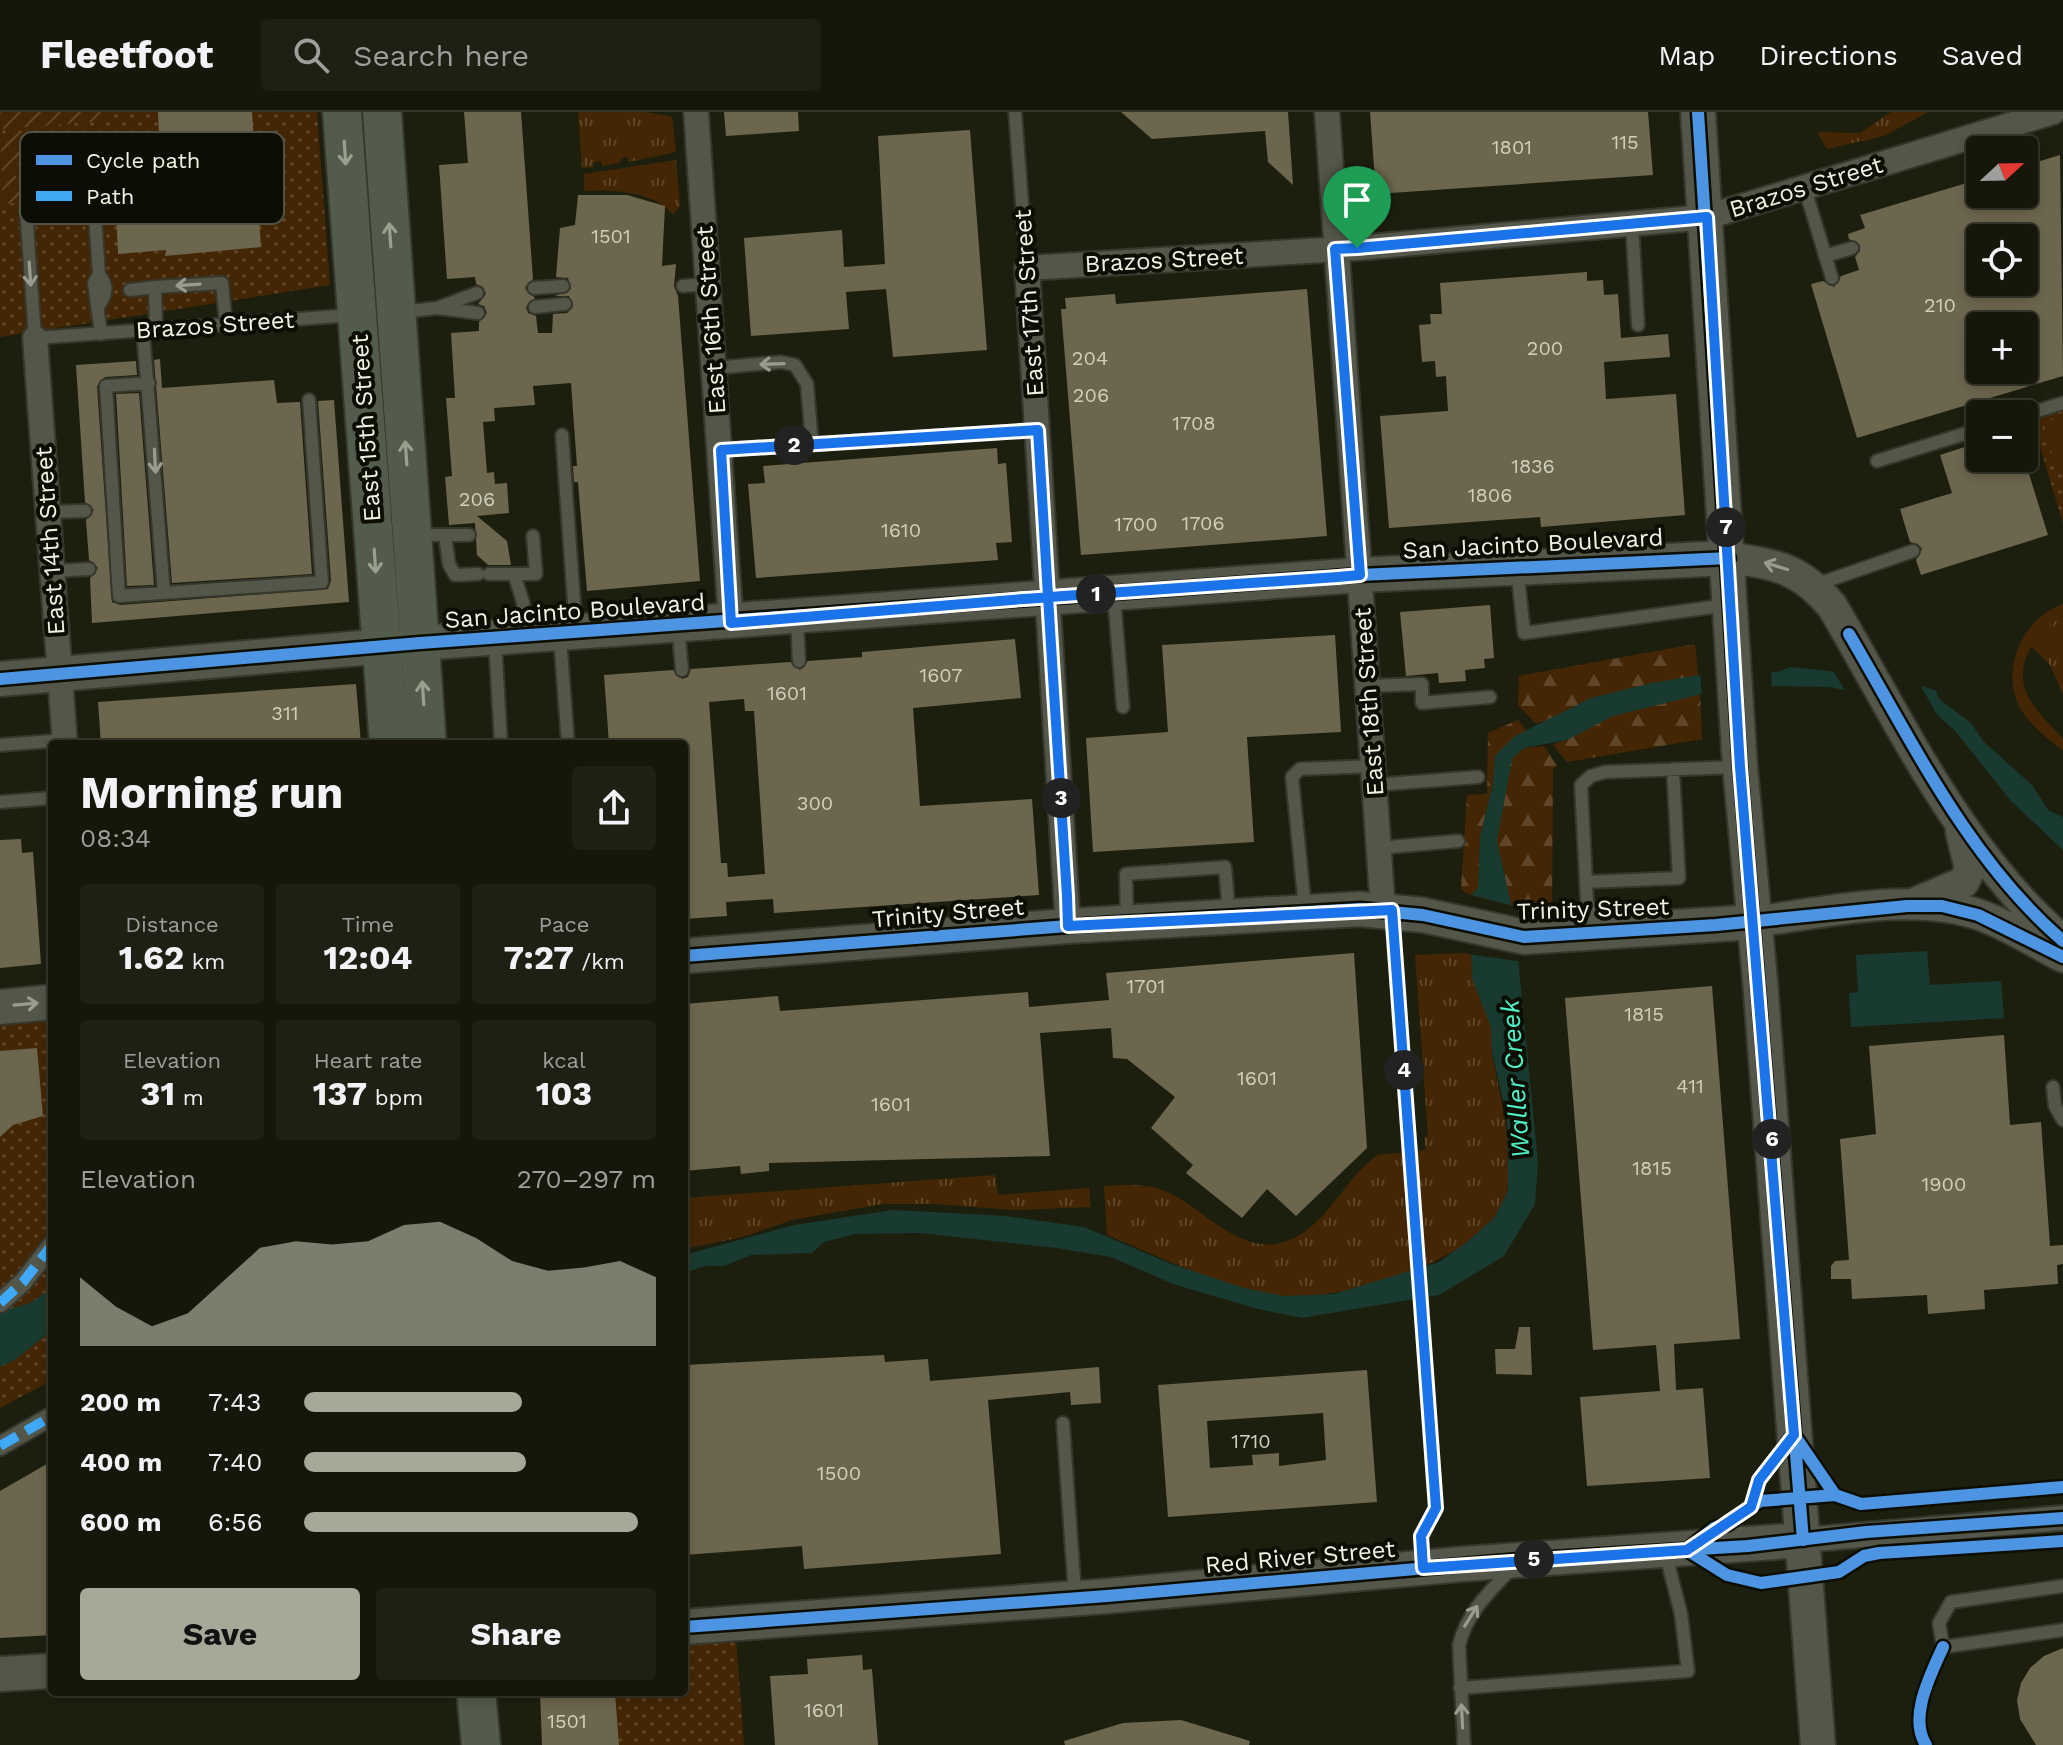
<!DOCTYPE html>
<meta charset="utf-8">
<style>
body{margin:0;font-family:"Work Sans",sans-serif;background:#1f2013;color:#f1f3f6;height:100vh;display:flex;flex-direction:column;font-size:30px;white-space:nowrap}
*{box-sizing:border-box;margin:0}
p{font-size:26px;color:#9e9f9c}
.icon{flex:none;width:44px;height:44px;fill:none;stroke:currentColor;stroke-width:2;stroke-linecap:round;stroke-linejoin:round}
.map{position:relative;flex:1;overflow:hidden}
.details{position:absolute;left:48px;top:628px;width:640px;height:956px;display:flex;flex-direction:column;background:#16170a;border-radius:8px;box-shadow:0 4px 12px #0003,0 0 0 2px #35362b}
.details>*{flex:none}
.needle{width:52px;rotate:68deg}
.tools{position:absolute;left:1966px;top:24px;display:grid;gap:16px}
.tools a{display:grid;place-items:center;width:72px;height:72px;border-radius:8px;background:#16170a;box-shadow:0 4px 12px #0003,0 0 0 2px #35362b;font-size:40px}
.pin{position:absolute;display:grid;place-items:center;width:68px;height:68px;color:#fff;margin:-82px -34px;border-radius:50% 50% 50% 0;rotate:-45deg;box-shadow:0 0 8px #0007}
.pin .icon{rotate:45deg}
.km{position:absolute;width:40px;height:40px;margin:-20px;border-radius:50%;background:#222;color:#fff;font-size:22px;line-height:40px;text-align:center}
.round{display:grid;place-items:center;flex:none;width:84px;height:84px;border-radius:8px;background:#1f2013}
.overview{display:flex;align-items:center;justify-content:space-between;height:136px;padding:0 32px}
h1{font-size:44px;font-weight:700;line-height:60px}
.metrics{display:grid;grid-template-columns:repeat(3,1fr);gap:12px;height:136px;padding:8px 32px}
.metrics div{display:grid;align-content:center;border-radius:8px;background:#1f2013;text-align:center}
.metrics b{font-size:34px;font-weight:700}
.metrics small{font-size:22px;font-weight:400}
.metrics p{font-size:22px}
.chart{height:224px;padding:16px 32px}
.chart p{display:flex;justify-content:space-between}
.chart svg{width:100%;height:144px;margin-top:8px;fill:#a6a997;opacity:.7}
.action{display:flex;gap:16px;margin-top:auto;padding:16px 32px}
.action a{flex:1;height:92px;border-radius:8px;background:#a6a997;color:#111;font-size:32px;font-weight:700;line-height:92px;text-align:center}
.action a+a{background:#1f2013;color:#f1f3f6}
ul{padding:0 32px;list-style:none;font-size:26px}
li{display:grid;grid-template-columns:128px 96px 1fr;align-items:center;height:60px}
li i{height:20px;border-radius:10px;background:#a6a997}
header{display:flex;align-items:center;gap:48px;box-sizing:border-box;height:112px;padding:0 40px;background:#16170a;border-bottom:2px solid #35362b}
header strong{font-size:38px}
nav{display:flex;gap:44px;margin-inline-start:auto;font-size:28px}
.search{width:560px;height:72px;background:#1f2013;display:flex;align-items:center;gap:20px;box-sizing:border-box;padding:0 28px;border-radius:8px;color:#9e9f9c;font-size:30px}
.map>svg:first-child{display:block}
</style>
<header>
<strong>Fleetfoot</strong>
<div class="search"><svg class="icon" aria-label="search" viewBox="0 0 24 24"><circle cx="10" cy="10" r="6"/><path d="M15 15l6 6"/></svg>Search here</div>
<nav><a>Map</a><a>Directions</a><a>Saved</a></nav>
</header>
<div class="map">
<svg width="2063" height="1633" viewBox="0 0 2063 1633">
<defs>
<pattern id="grass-tufts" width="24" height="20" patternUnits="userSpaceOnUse" patternTransform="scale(2)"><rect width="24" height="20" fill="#442605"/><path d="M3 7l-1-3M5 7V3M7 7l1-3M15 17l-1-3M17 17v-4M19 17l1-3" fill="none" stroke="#5f4629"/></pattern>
<pattern id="forest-firs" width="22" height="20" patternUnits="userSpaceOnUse" patternTransform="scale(2)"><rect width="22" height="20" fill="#442605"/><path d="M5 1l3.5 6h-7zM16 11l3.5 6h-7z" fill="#5f4629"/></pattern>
<pattern id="park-dots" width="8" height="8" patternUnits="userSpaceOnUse" patternTransform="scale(2)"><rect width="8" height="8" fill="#442605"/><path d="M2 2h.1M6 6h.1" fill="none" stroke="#5f4629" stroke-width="1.8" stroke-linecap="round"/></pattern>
<pattern id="garden-furrows" width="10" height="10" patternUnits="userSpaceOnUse" patternTransform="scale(2)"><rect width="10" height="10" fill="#442605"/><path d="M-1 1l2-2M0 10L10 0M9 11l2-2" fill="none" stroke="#5f4629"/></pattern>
</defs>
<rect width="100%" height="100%" fill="#1d1f0e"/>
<path fill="url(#grass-tufts)" d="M578 0H646L672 5 676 40 629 50 628 45 621 46 620 51 602 54 601 49 594 50 593 55 582 56Z
M1891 0H1928L1884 24 1827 37 1817 20 1860 21Z
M676 48 680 94 673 103C657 80 611 77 584 79V62Z
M2063 503V582L2050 553 2030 533 2044 517Z
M1464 841 1472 843C1472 871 1481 887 1490 912 1493 922 1491 933 1492 942 1500 987 1513 1028 1508 1074 1501 1145 1342 1190 1283 1184 1225 1178 1161 1145 1107 1123L1104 1074C1124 1073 1146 1071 1165 1079 1209 1098 1247 1156 1301 1122 1332 1103 1348 1063 1378 1043L1426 1038 1424 1025 1428 1024 1415 843Z
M995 1063 998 1083 1089 1076 1091 1095 1014 1098 935 1092H882L792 1108 742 1125 684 1137V1086Z"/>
<path fill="url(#forest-firs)" d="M1695 532 1698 563 1591 586 1578 596 1536 612 1518 593 1519 564Z
M1700 582 1702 627 1567 650 1553 633 1612 604Z
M1518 608 1526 618 1495 644 1493 672 1480 725 1478 776 1470 784 1461 777 1467 683 1487 682 1488 621Z
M1544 634 1557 654 1553 657 1552 795 1510 794C1506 775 1493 730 1497 714 1502 692 1508 669 1512 646L1525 636Z"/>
<path fill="url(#park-dots)" d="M0 0H317L330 173 0 225Z
M2063 295V411L2031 305Z
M52 908V1268L0 1296V912Z
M736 1527 744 1633H619L615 1580H684V1531Z"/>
<path fill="url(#garden-furrows)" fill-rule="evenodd" d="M0 0H103L104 9 0 17Z
M52 19 58 88 3 92 0 22ZM24 41 34 42 42 49 43 59 34 70 20 69 14 62 15 47Z"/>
<path fill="#442605" d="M2063 304V350L2055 352 2043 310Z
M2063 492V503C2035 522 2010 554 2030 588 2038 602 2053 615 2063 627V638C2049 629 2026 609 2019 594 2000 556 2024 505 2063 492Z"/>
<path fill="#193a30" d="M1791 555 1904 567 1936 579 1939 587 1971 611 1984 630 2032 673 2049 699 2063 705V738L2011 689 1956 620 1929 595 1900 578 1855 580 1829 575 1775 574 1714 579 1613 604 1567 628 1524 636 1512 647 1497 729 1514 805 1538 1051 1535 1092 1504 1144 1439 1183 1302 1206 1258 1197 1173 1172 1111 1145 1057 1136 920 1121 855 1122 824 1130 812 1141 751 1143 724 1154H705L684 1161V1143L794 1113 893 1098 1005 1104 1084 1115 1169 1151 1244 1176 1284 1184 1334 1182 1439 1150 1467 1130 1495 1105 1508 1078 1507 1006 1492 940 1491 915 1472 867 1470 784 1478 776 1480 725 1493 672 1495 644 1515 624 1591 586 1651 571 1718 560H1778Z
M1927 839 1930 873 2001 869 2004 906 1851 915 1849 881 1858 880 1856 843Z
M52 1176V1218L16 1247 0 1255V1200L30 1191Z"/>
<path fill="#1d1f0e" d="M1746 553 1771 556 1772 578 1702 586 1700 559Z
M1831 555 1905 563 1918 569 1939 606 1898 582H1847Z
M1467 782 1514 794 1523 850 1468 842Z"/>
<path fill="#6c664e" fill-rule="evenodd" d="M158 0H252L261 135 165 144 166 138 118 142 115 77 161 73Z
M464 0H521L533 167 525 176 535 186 526 195 528 201 536 204 538 221H552L553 202 567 201 573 195 569 184H555L571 177 568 166 556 165 560 116 575 113 578 83H627L665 94 662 154 676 152 674 174 678 184 700 469 587 479 578 370H574L573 354H577L571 271 533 274 535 293 494 296 495 309 483 310 487 361 494 360 495 372 507 371 509 401 477 404 507 429 511 453H488L477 443 475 411 449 413 445 365 452 364 446 286H455L451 221 479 219V210L487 201 484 194 478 192 486 182 483 175 476 172 475 165 447 167 439 53 468 51Z
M724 0H798L799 19 726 24Z
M1121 0H1288L1293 73 1268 50 1265 19 1152 27Z
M1370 0H1648L1653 63 1376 82Z
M970 18 987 238 893 245 886 177 846 180 849 217 751 224 744 126 842 118 844 155 885 152 878 24Z
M2060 43 2063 264 1857 326 1811 172 1823 169 1834 175 1841 164 1859 158 1855 145 1860 139V133L1849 127 1848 122 1865 116 1860 103 1980 67V82H2024V54ZM1980 126H2024V170H1980ZM1980 214H2024V258H1980Z
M1587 160V169L1603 168 1604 183 1618 182 1621 226 1668 222 1670 245 1604 250 1606 287 1676 282 1685 403 1541 415 1540 405 1389 416 1380 304 1448 299 1446 264 1436 265 1435 249 1422 250 1419 213 1431 212 1430 202H1442L1440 171Z
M1307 177 1327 424 1081 443 1061 197H1066L1065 186 1115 182 1116 192Z
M160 247 162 276 274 268 277 291 300 290 312 462 172 471 154 248Z
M136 249 137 263 105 265 97 274 112 490 120 493 328 477 331 469 318 289 334 288 349 490 92 511 90 466 98 456 89 448 86 408 94 398 85 390 76 253Z
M139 281 154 473 127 474 116 282Z
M1980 330V346H2024L2048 423 1921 463 1916 448 1922 437 1918 432 1910 430 1900 397 1952 381 1940 343Z
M997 336 998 352 1006 351 1012 430 996 431 998 448 756 466 748 372 765 371 763 354Z
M1490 493 1494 546 1484 547 1485 556 1465 558 1466 569 1439 571 1438 561 1406 564 1400 500Z
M1335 523 1341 620 1247 625 1254 730 1093 740 1086 626 1168 620 1162 533Z
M1015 527 1021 586 913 596 920 694 1032 687 1039 783 774 801 773 787 726 790 727 804 684 807V632H609L604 563 673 558 682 567 688 565 691 557 790 550 800 558 808 549 862 545V540ZM744 587 745 599H754L765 762 728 765 727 751H721L709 590Z
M356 572 361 632H101L98 590Z
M21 727 22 741 33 740 41 852 0 856V728Z
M1354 841 1367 1036 1296 1104 1267 1077 1242 1106 1186 1061 1193 1053 1151 1016 1175 985 1127 947 1113 946 1111 916 1040 921 1050 1044 769 1051V1059L741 1062 740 1054 684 1059V892L778 884 780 899 1028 880 1029 895 1109 888 1106 861Z
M1712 874 1740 1227 1674 1232 1676 1278 1703 1276 1710 1366 1587 1374 1580 1285 1660 1279 1656 1233 1593 1238 1565 886Z
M2004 923 2010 1013 2041 1010 2050 1134 2063 1133V1152L2057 1153 2058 1172 1984 1178 1985 1197 1928 1202 1927 1183 1852 1187 1851 1167H1831V1154L1835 1149 1849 1148 1840 1027 1876 1022 1869 934Z
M37 936 43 1004 13 1013 0 1025V939Z
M1519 1215H1530L1532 1263 1496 1262 1495 1237H1515Z
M884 1243 885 1250 928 1247 930 1269 1099 1255 1101 1291 1071 1293 1070 1280 988 1288 1001 1442 804 1457 802 1434 684 1443V1253Z
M1367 1258 1377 1390 1168 1405 1158 1273ZM1323 1301 1326 1348 1279 1354V1341L1252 1343 1253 1353 1210 1356 1207 1309Z
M52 1349V1523L0 1526V1379Z
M2063 1536V1633H2036L2020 1607 2017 1588 2021 1571 2030 1556 2044 1544Z
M862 1543 863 1558 872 1557 878 1633H775L770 1564 808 1562 807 1547Z
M540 1580H615L619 1633H542Z
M1181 1608 1250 1629 1249 1633H1065L1064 1629 1123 1611Z"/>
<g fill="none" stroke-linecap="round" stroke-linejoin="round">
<g stroke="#36372c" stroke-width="16">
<path id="service" d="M1015 0 1027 156
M90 35 99 162
M1805 77 1832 166
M26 97 35 226 354 203
M1632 112 1638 213
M1825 144 1852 136
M683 174 708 172
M534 176 563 174
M130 178 155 175
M100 192C107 180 108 174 99 162L94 171 101 222
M535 195 565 192
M437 196 477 181
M402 200 437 196 478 201
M156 217 155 175 222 171 226 212
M143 219 164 481
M714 256 781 250 795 253 807 272 812 332
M149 271 106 274 119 484 322 470 309 288
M2024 303 2063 291
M562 323 576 518
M721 338 1038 318
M1877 349 1980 317
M48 400 85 399
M415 423H469
M445 424 449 452 455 463 478 462
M1517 456 1524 521 1727 493
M52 459 89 457
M489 462H514L523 490 525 520
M514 462H536L533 424
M1815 473 1913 439
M1114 484 1123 595
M797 506 799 549
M678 514 682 558
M560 525 568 632
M495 529 501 632
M1368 574 1422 572V591L1490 585
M0 633 65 628
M1374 673 1478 665
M0 690 52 686
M1378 736 1458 729
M1586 770 1679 766 1673 657
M1305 796 1292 665 1300 657 1373 654
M1392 801 1436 1396 1421 1424 1423 1453
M1127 810 1126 762 1225 755 1229 801
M1595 817 1587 789 1581 673 1591 664 1605 660 1737 655
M2053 975 2055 994 2063 1008
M1063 1311 1075 1483
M2063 1474 1951 1490 1939 1511 1943 1535 2063 1518
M1460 1576 1688 1559 1681 1502 1665 1439
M1464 1633 1459 1533C1467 1500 1491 1478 1513 1455
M1926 1633C1908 1605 1931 1562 1943 1535"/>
</g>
<g stroke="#36372c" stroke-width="22">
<path id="pedestrian" d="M0 1191 23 1170 52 1133
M0 1334 52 1304"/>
</g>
<g stroke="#36372c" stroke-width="28">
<path id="minor" d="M696 0 731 511
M1327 0 1383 798
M35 226 65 632
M1068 814 1027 156 1357 136 1707 105 2053 0
M1803 1428 2063 1406"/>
</g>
<g stroke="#36372c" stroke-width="34">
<path id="tertiary" d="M1729 446C1776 452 1800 456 1832 494 1900 609 1960 741 2063 829
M1917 790 1964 770 1970 757 1961 720
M1753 810C1824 801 1911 779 1980 803 2010 814 2036 831 2063 845"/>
</g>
<g stroke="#36372c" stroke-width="38">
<path id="secondary" d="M1698 0 1740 655 1760 868 1818 1633
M0 567 420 531 1360 463 1729 446
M684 844 1068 814 1360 797 1423 803 1524 825 1753 810
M0 895 52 890
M684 1515 1107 1484 1463 1452 1803 1428
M0 1562 52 1559"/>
</g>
<g stroke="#36372c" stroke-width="42">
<path id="primary" d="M342 0 389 632
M382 0 427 632
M476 1580 481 1633"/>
</g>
<use href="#service" stroke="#54564a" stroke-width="12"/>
<use href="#pedestrian" stroke="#54564a" stroke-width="18"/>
<use href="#minor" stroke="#54564a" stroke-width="24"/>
<use href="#tertiary" stroke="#54564a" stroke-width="30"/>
<use href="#secondary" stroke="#54564a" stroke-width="34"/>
<use href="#primary" stroke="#535b4a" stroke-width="38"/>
<path stroke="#3fa9f5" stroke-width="10" stroke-dasharray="20 10" stroke-linecap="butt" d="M0 1191 23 1170 52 1133
M0 1334 52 1304"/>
<g stroke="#0c0e03" stroke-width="17">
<path id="cycleway" d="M1698 0 1740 655 1803 1428
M1849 522C1912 629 1968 747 2063 829
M0 567 420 531 1360 463 1729 446
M684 844 1068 814 1360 797 1423 803 1524 825 1716 813 1907 794H1942L1978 803 2063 845
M2063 1375 1861 1392 1835 1383 1760 1389 1728 1412 1714 1416 1687 1438 1727 1463 1761 1471 1839 1460 1864 1444 1879 1441 2063 1429
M1751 1395 1759 1368 1794 1323 1835 1383
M684 1515 1107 1484 1519 1448 1748 1434 1866 1420 2063 1406
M1926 1633C1908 1605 1931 1562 1943 1535"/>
</g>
<use href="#cycleway" stroke="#4d94e3" stroke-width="12"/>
</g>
<defs><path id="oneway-shaft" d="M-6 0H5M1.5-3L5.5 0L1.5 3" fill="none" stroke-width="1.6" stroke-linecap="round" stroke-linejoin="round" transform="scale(2)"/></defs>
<g stroke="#9a9f8e">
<use href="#oneway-shaft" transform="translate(345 41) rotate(86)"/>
<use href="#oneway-shaft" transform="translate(390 123) rotate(-94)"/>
<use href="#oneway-shaft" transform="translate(406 341) rotate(-94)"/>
<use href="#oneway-shaft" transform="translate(375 449) rotate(86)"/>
<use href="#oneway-shaft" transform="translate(423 581) rotate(-94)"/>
</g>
<g stroke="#9a9d8e">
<use href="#oneway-shaft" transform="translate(30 162) rotate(86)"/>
<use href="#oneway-shaft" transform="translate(188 173) rotate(176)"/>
<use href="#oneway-shaft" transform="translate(772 252) rotate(178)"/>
<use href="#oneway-shaft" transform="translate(155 349) rotate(87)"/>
<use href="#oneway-shaft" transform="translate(1776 454) rotate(-163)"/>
<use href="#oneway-shaft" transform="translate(26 892) rotate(-5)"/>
<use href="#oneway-shaft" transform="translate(1471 1504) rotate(-58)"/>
<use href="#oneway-shaft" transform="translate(1462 1604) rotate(-93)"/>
</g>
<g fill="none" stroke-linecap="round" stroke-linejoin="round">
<g stroke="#fff" stroke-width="16">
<path id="route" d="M1357 136 1335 137 1360 463 1338 465 1079 483C1060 484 1042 486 1023 487L731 511 721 338 1038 318 1050 517 1067 784 1068 814 1392 798 1436 1396 1421 1424 1423 1456 1687 1438 1751 1395 1759 1368 1794 1323 1740 655 1707 105 1357 136"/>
</g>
<use href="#route" stroke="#1a73e8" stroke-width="10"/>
</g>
<g text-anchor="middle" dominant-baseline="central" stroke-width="8" stroke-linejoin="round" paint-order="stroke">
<g font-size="20" fill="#cfd0bc">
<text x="1625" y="30">115</text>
<text x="1512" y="35">1801</text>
<text x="611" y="124">1501</text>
<text x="1940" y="193">210</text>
<text x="1545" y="236">200</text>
<text x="1090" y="246">204</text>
<text x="1091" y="283">206</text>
<text x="1194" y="311">1708</text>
<text x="1533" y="354">1836</text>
<text x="1490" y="383">1806</text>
<text x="477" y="387">206</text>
<text x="1203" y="411">1706</text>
<text x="1136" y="412">1700</text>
<text x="901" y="418">1610</text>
<text x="941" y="563">1607</text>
<text x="787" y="581">1601</text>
<text x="285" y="601">311</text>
<text x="815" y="691">300</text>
<text x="1146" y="874">1701</text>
<text x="1644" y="902">1815</text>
<text x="1257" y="966">1601</text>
<text x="1690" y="974">411</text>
<text x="891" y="992">1601</text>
<text x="1652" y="1056">1815</text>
<text x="1944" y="1072">1900</text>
<text x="1251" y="1329">1710</text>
<text x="839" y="1361">1500</text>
<text x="824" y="1598">1601</text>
<text x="567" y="1609">1501</text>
</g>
<g font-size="24" fill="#f0f3e1" stroke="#0c0e03">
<text transform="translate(1806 75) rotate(-17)">Brazos Street</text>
<text transform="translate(1164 148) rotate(-3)">Brazos Street</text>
<text transform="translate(1029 191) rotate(-94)">East 17th Street</text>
<text transform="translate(711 208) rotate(-94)">East 16th Street</text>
<text transform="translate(215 213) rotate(-4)">Brazos Street</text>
<text transform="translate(366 316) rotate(-94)">East 15th Street</text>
<text transform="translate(50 429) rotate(-94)">East 14th Street</text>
<text transform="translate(1533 432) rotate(-3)">San Jacinto Boulevard</text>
<text transform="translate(575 499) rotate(-4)">San Jacinto Boulevard</text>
<text transform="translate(1369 590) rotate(-94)">East 18th Street</text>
<text transform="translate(1593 797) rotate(-2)">Trinity Street</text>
<text transform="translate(948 801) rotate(-5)">Trinity Street</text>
<text transform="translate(1300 1445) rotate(-5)">Red River Street</text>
</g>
<g font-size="26" font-style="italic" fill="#50f0c9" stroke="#0c0e03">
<text transform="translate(1515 967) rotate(-94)">Waller Creek</text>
</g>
</g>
<rect x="20" y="20" width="264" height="92" rx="12" fill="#0c0e03" stroke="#505346" stroke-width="2"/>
<rect x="36" y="43" width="36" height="10" fill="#4d94e3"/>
<rect x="36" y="79" width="36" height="10" fill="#3fa9f5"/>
<g font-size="22" fill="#f0f3e1">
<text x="86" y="56">Cycle path</text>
<text x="86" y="92">Path</text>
</g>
</svg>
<div class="tools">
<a><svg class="needle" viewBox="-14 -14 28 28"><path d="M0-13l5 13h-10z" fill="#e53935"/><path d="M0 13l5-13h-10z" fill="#9e9f9c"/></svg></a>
<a><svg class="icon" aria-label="locate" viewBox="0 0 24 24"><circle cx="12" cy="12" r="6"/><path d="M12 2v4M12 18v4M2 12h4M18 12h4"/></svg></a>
<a>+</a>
<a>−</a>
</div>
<div class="pin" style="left:1357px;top:136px;background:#1e9e55"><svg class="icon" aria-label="arrive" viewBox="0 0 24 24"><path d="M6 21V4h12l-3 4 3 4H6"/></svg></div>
<b class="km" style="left:1096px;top:482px">1</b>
<b class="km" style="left:794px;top:333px">2</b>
<b class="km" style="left:1061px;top:686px">3</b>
<b class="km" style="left:1404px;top:958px">4</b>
<b class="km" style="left:1534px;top:1447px">5</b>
<b class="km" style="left:1772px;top:1027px">6</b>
<b class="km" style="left:1726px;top:415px">7</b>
<section class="details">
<div class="overview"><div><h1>Morning run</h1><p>08:34</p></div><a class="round"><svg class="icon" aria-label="share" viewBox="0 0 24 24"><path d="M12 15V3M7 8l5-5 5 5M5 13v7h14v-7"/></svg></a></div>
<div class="metrics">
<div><p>Distance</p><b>1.62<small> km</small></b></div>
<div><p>Time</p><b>12:04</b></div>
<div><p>Pace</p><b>7:27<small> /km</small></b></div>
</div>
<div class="metrics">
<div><p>Elevation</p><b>31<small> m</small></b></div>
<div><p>Heart rate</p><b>137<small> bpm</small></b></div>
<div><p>kcal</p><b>103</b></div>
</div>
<div class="chart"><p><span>Elevation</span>270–297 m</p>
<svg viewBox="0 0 160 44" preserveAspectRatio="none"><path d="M0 44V23L10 32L20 38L30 34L40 24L50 14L60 12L70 13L80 12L90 7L100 6L110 11L120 18L130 21L140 20L150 18L160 23V44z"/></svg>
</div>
<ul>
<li><b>200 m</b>7:43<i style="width:62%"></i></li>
<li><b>400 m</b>7:40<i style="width:63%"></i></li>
<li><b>600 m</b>6:56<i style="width:95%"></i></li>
</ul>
<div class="action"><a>Save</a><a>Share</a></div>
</section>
</div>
